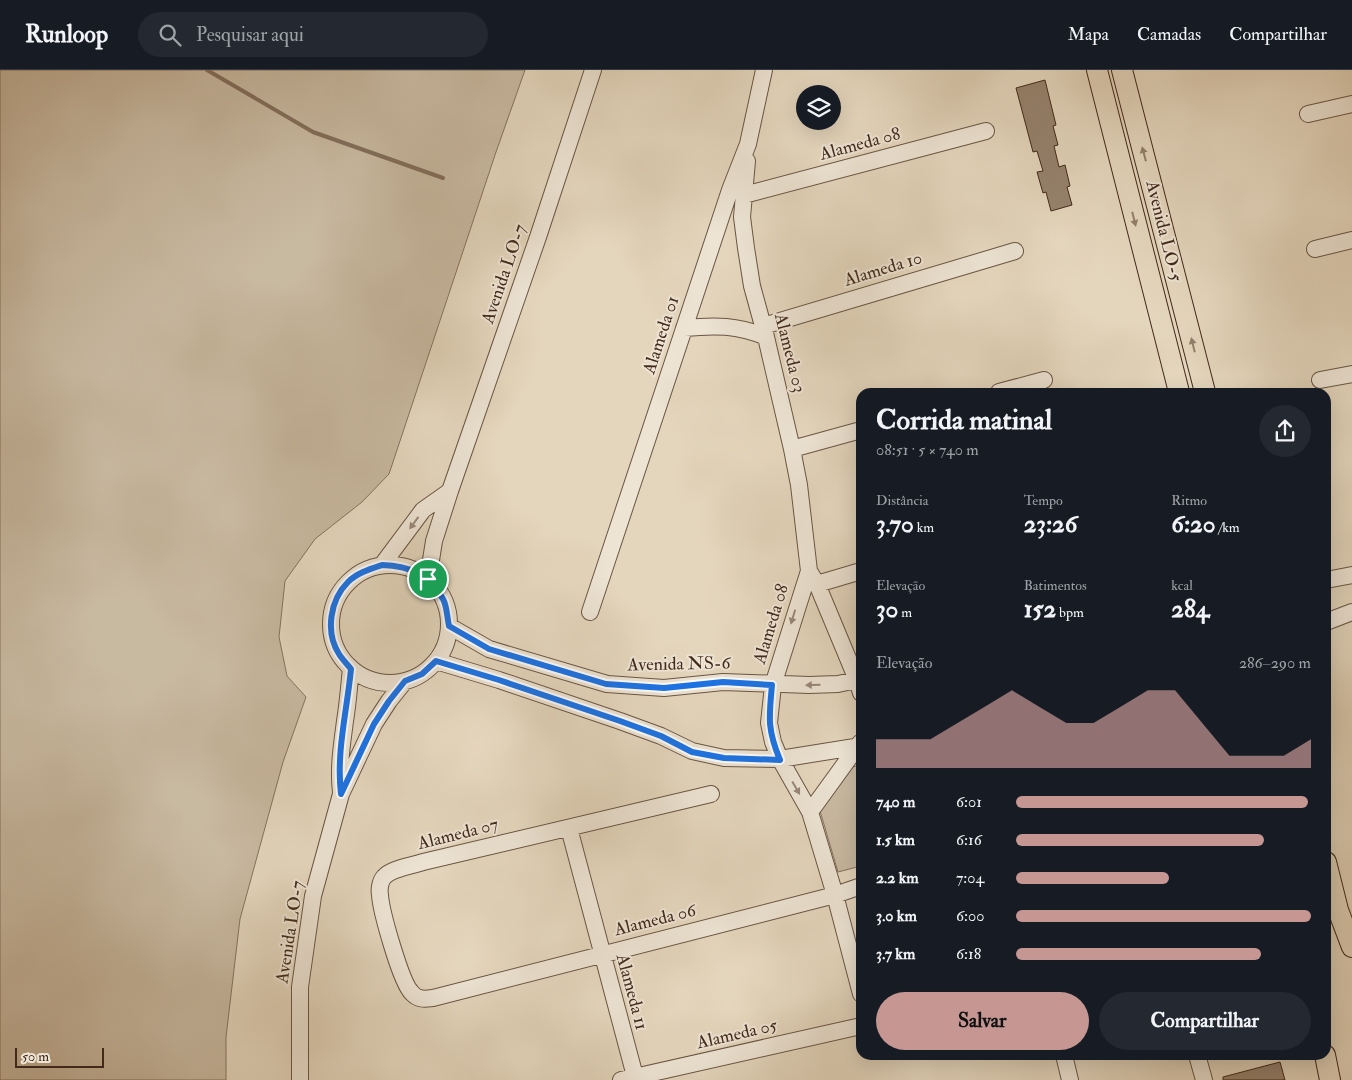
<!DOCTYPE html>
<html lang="pt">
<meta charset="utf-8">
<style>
body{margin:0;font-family:"IM FELL Double Pica",serif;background:#242831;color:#f1f3f6;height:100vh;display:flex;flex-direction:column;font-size:19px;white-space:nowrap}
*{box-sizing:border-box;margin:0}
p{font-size:16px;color:#9ea1a6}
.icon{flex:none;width:28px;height:28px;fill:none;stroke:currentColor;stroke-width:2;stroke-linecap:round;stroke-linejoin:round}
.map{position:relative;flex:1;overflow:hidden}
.panel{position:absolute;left:856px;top:318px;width:475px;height:672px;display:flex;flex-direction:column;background:#171b24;border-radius:15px;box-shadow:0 5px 20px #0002}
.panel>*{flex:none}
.controls{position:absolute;left:796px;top:15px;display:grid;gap:10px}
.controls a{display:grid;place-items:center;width:45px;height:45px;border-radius:50%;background:#171b24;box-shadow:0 5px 20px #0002;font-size:25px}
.scale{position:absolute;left:15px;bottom:12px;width:89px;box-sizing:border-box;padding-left:5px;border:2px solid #422a1b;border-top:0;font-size:14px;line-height:18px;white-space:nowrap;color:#422a1b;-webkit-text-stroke:4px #ede4d4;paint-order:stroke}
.pin{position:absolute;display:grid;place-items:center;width:42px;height:42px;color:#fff;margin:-21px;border:2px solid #fff;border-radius:50%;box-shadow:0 1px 5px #0007}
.round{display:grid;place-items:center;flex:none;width:52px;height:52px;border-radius:26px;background:#242831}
.summary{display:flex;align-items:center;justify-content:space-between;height:85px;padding:0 20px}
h1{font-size:28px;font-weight:700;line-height:38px}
.figures{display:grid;grid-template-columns:repeat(3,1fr);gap:8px;height:85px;padding:5px 20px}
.figures div{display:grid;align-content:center}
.figures b{font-size:25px;font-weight:700}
.figures small{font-size:14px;font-weight:400}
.figures p{font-size:14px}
.chart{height:140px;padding:10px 20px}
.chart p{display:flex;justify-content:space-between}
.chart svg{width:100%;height:90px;margin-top:5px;fill:#c59692;opacity:.7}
.primary-button{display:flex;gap:10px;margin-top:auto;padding:10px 20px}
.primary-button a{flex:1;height:58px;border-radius:30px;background:#c59692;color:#111;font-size:20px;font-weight:700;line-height:58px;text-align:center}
.primary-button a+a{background:#242831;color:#f1f3f6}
ul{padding:0 20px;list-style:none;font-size:16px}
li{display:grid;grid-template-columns:80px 60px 1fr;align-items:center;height:38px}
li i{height:12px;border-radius:6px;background:#c59692}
header{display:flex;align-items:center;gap:30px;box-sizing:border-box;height:70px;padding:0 25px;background:#171b24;border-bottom:1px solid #363941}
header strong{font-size:24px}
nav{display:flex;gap:28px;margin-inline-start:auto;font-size:18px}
.search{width:350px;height:45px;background:#242831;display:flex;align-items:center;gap:12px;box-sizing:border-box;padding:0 18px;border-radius:28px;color:#9ea1a6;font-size:19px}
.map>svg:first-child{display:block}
</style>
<header>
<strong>Runloop</strong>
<div class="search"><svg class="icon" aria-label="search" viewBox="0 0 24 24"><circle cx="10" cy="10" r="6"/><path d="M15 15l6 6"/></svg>Pesquisar aqui</div>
<nav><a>Mapa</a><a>Camadas</a><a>Compartilhar</a></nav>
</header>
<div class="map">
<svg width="1352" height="1010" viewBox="0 0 1352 1010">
<rect width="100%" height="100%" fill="#e4d6bd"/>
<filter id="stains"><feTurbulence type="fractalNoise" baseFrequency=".004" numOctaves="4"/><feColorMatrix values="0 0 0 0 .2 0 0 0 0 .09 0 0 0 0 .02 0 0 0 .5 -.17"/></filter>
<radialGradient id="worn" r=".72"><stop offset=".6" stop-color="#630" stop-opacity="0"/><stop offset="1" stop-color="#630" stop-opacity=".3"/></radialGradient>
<path fill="#c8b9a1" stroke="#85725e" d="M0 0H525L496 82 389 404 362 432 315 469 285 511 279 567 287 606 306 627 283 692 240 849 226 967V1010H0Z
M861 695V796L838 802 818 734 847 698Z"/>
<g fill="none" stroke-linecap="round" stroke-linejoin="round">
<path stroke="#826e5b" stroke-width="4" d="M207 0 313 62 443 108"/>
</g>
<path fill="#96836f" stroke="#422a1b" d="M1045 10 1056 55 1053 56 1058 75 1054 76 1059 97 1065 95 1070 116 1067 117 1072 135 1051 141 1046 122 1043 123 1037 102 1043 101 1037 81 1033 82 1016 18Z
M1280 992 1285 1010H1223V1007Z"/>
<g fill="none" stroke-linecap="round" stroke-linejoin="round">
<g stroke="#6a5544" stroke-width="18">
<path id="minor" d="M1308 44 1352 34
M747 91 742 147 746 178 752 216 766 267 792 379 799 415 809 501 817 514 857 610 861 623
M744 125 986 61
M1315 179 1352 170
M763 256 1015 181
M684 258C715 255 738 255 766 267
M1320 310 1352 304
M999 322 1044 310
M792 379 861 360
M382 495 423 440 450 421
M331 554a59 59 0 1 1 118 0a59 59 0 1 1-118 0Z
M809 501 773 615 769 653 773 672 780 689 810 742 835 825 861 924
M428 509 434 471 450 421 538 167 593 0
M1326 510 1352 505
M817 514 861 501
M590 542 730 120 748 74 764 0
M1326 552 1352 542
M449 556 489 579 607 614 664 618 723 612 809 615 838 614 861 609
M436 591 499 610 620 651 661 666 692 681 724 688 780 689 861 676
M341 722C338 697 342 675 345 651 348 633 349 616 351 599
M711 724 423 792C412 796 392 798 384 807 380 811 379 820 380 825 381 841 401 913 412 923 418 930 425 929 433 928L835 825 861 816
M810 742 860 673
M569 758 636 1010
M1064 985 1070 1010
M1197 985 1204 1010
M300 1010V917L313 826 341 724 374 654 389 631 405 611
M621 1010 861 956"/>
</g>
<g stroke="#422a1b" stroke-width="22">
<path id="major" d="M1097 0 1179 322
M1122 0 1205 322
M1326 792 1338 840 1352 877
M1325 985 1330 1010"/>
</g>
<use href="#minor" stroke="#ede4d4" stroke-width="16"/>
<use href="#major" stroke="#e4d6bd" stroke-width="20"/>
</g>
<defs><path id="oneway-solid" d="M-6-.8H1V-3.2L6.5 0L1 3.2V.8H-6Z" transform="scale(1.25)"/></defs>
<g fill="#93806c">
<use href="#oneway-solid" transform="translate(1144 84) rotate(-105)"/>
<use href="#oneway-solid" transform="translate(1134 149) rotate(76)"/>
<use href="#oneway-solid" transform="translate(1193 275) rotate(-104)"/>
</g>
<g fill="#988778">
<use href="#oneway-solid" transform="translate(414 453) rotate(126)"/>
<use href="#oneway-solid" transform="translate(793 547) rotate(107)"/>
<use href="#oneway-solid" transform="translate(813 615) rotate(178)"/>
<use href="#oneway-solid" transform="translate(796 718) rotate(60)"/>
</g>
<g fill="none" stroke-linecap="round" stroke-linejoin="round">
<g stroke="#fff" stroke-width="10">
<path id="route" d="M382 495C410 496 429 504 443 529 447 536 447 547 449 556L489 579 606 614 664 618 723 612 772 615C769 647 767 659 780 690L724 688 692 682 661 666 620 651 499 610 436 591 422 604 405 611 389 631 374 654 341 724C336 682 347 641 351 599 347 594 342 589 339 584 325 562 330 530 348 512 357 503 370 499 382 495Z"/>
</g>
<use href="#route" stroke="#1a73e8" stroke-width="6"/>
</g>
<g text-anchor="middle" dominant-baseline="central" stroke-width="4" stroke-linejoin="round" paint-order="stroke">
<g font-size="18" fill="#422a1b" stroke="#ede4d4">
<text transform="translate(860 74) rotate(-15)">Alameda 08</text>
<text transform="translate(1164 161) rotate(76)">Avenida LO-5</text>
<text transform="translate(883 199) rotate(-17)">Alameda 10</text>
<text transform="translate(504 204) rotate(-71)">Avenida LO-7</text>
<text transform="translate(661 265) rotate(-72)">Alameda 01</text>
<text transform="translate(790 283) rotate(76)">Alameda 03</text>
<text transform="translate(771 554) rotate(-73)">Alameda 08</text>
<text transform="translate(679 594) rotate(-1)">Avenida NS-6</text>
<text transform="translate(458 764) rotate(-14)">Alameda 07</text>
<text transform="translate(655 850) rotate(-14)">Alameda 06</text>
<text transform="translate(290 862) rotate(-81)">Avenida LO-7</text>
<text transform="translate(632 922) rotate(75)">Alameda 11</text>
<text transform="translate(737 964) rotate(-13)">Alameda 05</text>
</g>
</g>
<rect width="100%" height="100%" filter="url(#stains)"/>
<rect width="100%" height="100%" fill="url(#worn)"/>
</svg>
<div class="controls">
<a><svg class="icon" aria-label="layers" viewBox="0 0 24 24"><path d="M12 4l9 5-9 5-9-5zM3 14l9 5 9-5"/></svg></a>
</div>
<div class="scale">50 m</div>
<div class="pin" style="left:428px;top:509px;background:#1e9e55"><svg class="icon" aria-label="arrive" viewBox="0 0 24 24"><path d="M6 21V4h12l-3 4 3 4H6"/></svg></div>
<section class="panel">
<div class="summary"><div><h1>Corrida matinal</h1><p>08:51 · 5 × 740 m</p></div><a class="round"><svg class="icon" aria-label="share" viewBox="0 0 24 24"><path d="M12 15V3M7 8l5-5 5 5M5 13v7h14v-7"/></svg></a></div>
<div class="figures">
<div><p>Distância</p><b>3.70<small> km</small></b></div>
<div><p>Tempo</p><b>23:26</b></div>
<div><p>Ritmo</p><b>6:20<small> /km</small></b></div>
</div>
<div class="figures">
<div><p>Elevação</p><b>30<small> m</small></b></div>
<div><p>Batimentos</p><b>152<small> bpm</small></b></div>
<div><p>kcal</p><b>284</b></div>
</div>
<div class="chart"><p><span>Elevação</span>286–290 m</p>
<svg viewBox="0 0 160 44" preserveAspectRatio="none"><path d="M0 44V30L10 30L20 30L30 22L40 14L50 6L60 14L70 22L80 22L90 14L100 6L110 6L120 22L130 38L140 38L150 38L160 30V44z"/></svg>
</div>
<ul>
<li><b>740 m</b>6:01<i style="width:99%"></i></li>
<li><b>1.5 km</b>6:16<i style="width:84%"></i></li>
<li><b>2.2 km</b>7:04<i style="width:52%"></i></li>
<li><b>3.0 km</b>6:00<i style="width:100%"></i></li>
<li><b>3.7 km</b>6:18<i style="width:83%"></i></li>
</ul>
<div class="primary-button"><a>Salvar</a><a>Compartilhar</a></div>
</section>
</div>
